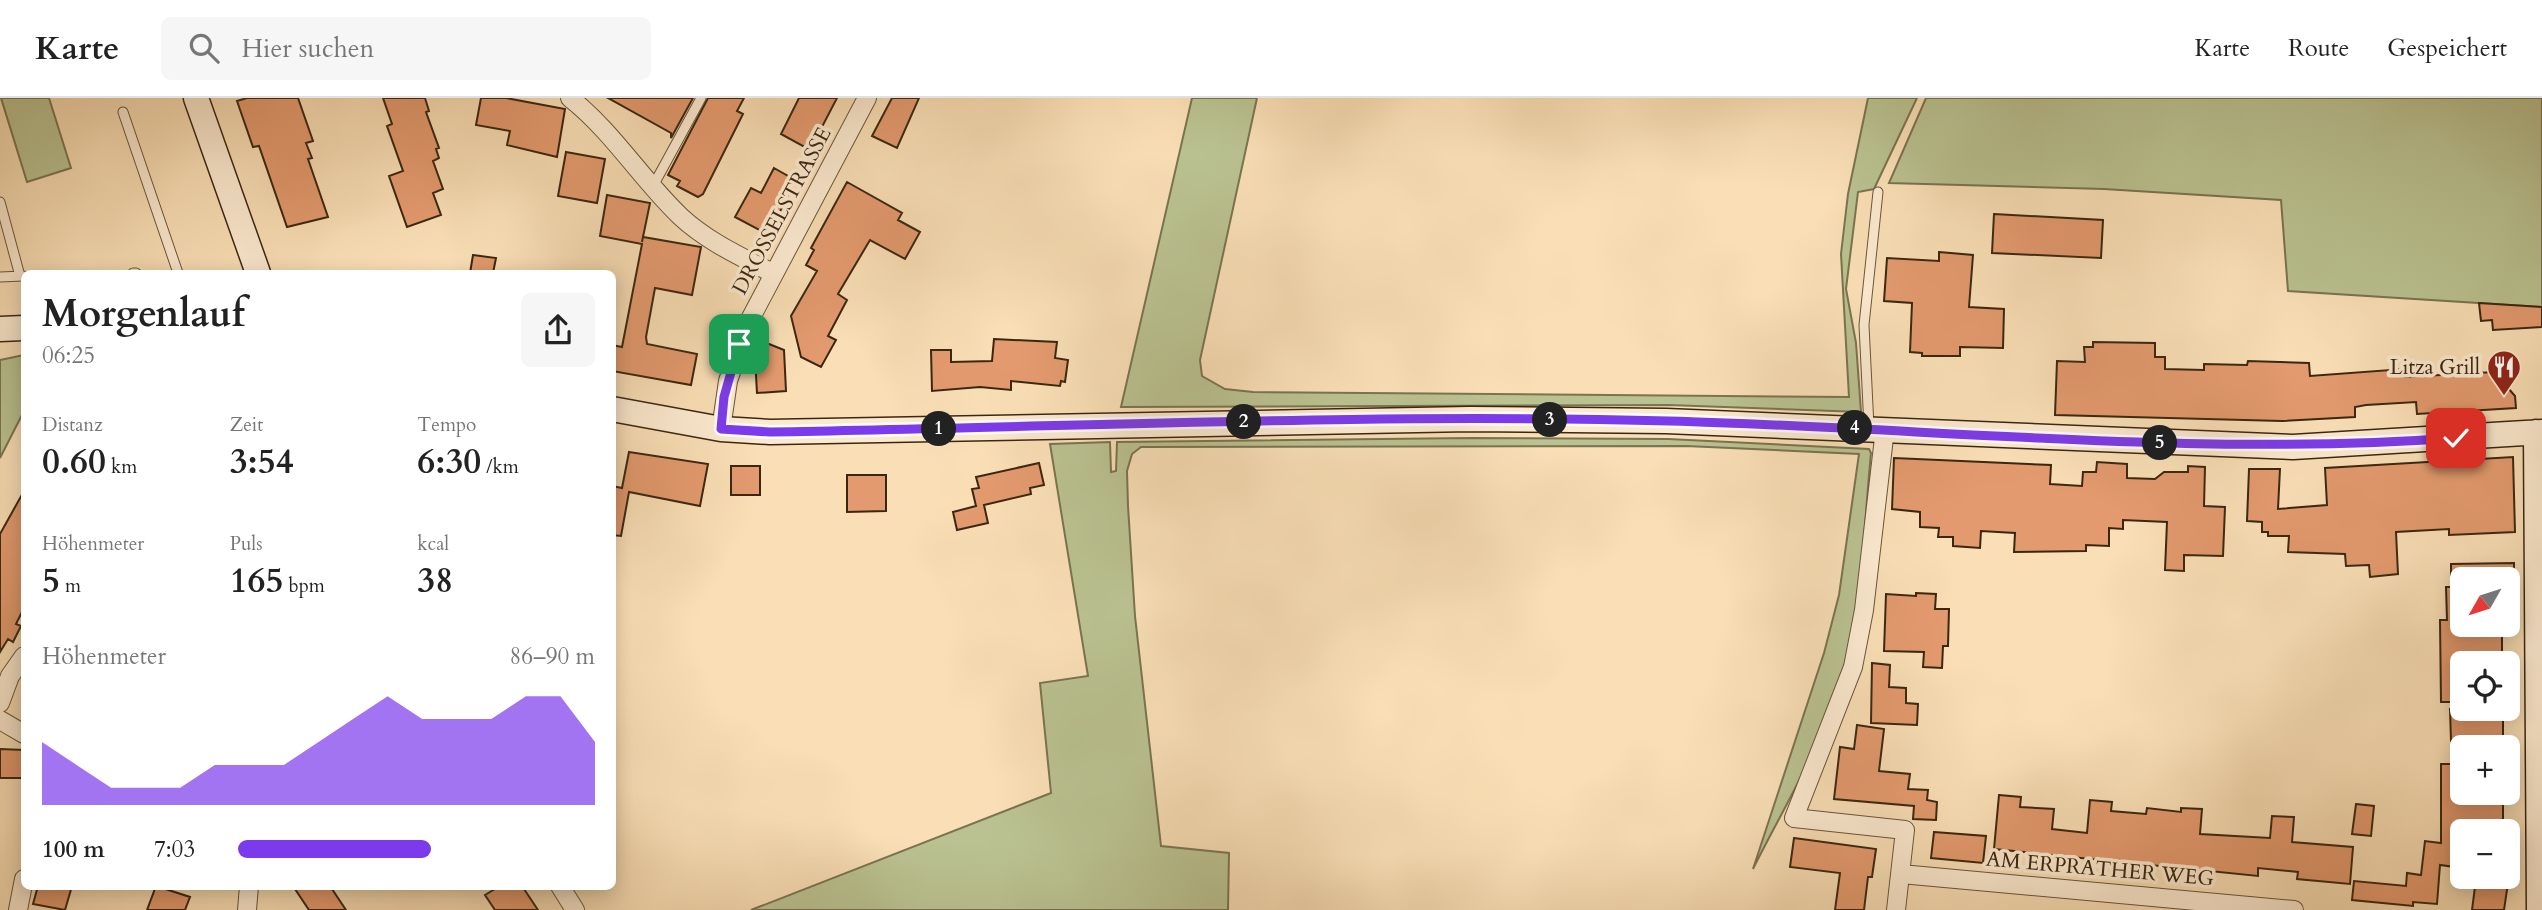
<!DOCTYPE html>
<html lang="de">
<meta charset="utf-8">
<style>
body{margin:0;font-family:Cardo,serif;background:#f6f6f6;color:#222;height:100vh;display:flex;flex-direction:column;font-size:26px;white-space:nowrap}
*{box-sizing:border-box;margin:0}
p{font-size:23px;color:#767676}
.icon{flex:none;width:38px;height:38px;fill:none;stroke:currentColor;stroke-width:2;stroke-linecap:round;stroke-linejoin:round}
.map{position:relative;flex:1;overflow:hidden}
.drawer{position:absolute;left:21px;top:172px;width:595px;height:620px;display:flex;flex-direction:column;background:#fff;border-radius:10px;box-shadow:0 4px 18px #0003}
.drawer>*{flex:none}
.needle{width:46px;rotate:231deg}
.controls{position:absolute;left:2450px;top:469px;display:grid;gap:14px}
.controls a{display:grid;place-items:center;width:70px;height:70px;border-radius:10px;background:#fff;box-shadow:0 4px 18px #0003;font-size:35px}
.pin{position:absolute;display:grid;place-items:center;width:60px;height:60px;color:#fff;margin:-30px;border-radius:14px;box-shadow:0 4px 10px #0006}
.km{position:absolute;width:35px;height:35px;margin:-18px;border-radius:50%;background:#222;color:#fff;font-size:19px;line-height:35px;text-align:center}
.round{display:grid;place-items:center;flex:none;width:74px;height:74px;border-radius:10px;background:#f6f6f6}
.overview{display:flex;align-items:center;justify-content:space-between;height:119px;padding:0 21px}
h1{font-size:38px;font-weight:800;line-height:52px}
.stats{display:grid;grid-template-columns:repeat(3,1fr);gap:10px;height:119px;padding:7px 21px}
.stats div{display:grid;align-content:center}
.stats b{font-size:35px;font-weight:800}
.stats small{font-size:19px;font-weight:400}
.stats p{font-size:19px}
.chart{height:196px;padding:14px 21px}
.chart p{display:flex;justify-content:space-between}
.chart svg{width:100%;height:126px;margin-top:7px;fill:#7c3aed;opacity:.7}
ul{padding:0 21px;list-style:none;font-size:23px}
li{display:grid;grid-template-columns:112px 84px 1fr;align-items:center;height:52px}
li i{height:18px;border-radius:9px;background:#7c3aed}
header{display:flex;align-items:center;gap:42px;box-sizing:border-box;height:98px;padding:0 35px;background:#fff;border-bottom:2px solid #e0e0e0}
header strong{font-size:33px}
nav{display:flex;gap:38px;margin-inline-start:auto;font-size:24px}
.search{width:490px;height:63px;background:#f6f6f6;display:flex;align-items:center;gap:18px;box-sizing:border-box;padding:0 24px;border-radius:10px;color:#767676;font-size:26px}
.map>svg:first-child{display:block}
</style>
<header>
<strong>Karte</strong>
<div class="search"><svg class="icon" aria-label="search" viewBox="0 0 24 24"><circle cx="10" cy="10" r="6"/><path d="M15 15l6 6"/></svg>Hier suchen</div>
<nav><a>Karte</a><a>Route</a><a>Gespeichert</a></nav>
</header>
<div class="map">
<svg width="2542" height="812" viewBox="0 0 2542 812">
<rect width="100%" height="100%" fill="#fadfb6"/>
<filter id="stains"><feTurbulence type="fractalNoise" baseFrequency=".00286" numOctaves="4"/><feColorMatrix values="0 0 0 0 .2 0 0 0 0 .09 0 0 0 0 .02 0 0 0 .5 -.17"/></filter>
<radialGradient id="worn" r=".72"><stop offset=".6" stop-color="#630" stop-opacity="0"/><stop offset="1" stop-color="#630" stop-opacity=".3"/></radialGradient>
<path fill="#bac291" stroke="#7a7451" stroke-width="2" d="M1 0H49L71 70 27 84Z
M1192 0H1257L1200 262 1202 278 1225 291 1253 294 1849 299 1841 156 1848 96 1868 0H1917L1874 91 1858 94 1846 191 1856 245 1861 314 1668 307 1121 309Z
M1926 0H2542V209L2288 193 2281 102 2104 91 1889 85Z
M24 257V313L0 360V262Z
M1471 340 1668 341 1869 351 1871 355C1864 425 1863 499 1845 567 1827 640 1786 705 1753 771L1824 555 1839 497 1859 356 1686 348 1141 349 1132 356 1127 373 1128 408 1135 518 1161 748 1229 755 1228 812H751L1051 695 1040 585 1088 578 1050 346 1110 344 1111 374 1116 373 1117 344Z"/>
<path fill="#e39a6e" stroke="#3a2711" stroke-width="2" d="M247 0H298L313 43 306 45 312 60 308 61 328 119 287 129 259 48 253 49 237 3Z
M383 0H425L429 13 426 14 439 50 436 51 439 60 433 63 443 91 433 95 441 117 407 129 389 78 403 73 387 28 392 26Z
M481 0H506L565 11 557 59 507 47 510 33 476 27Z
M608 0H693L671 40V35Z
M708 0H744L737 13 743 16 703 96 698 99 677 88 680 83 668 77Z
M799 0H837L810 52 781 36Z
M892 0H919L897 50 872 38Z
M566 54 605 61 597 105 558 98Z
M774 70 795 82 769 137 735 119 751 90 761 95Z
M847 84 902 115 898 122 920 134 905 161 870 142 838 196 847 202 828 238 836 242 821 269 801 259 791 218 817 173 806 167 814 152 811 150Z
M607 97 650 105 642 144 643 139 701 149 692 197 655 190 646 239 647 246 697 256 691 287 612 273V247L622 249 642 146 600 138Z
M1994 116 2103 122 2101 160 1992 155Z
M1939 154 1973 157 1969 209 2004 211 2003 250 1960 249V258H1922V255L1910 254 1912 205 1884 203 1887 160 1939 163Z
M473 157 496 160 493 175H470Z
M2479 205 2542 209V229L2493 232 2492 222 2481 223Z
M994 241 1057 244 1055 260 1068 262 1065 284 1061 283 1060 288 1011 283V292L980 289 932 293 931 252H951V264L992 263Z
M764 244 784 252 786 293 757 295 755 260Z
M2093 244 2155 245V259H2165V271L2204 272V266L2247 267 2248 263 2309 265 2310 278 2404 271 2405 279 2494 274 2515 298 2516 310 2417 316 2416 304 2366 307 2355 309V319L2282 323 2055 317 2057 263 2085 264 2084 249H2093Z
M629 354 708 366 700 408 629 394 621 438 612 437V388L622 390Z
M2513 359 2515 434 2449 437V431L2396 434 2398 476 2370 479 2369 467 2346 468 2345 456 2288 454 2289 438H2268V434H2262V424L2247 423 2249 371H2280L2278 411 2327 407 2325 370Z
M1894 360 2051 367 2050 386 2082 388 2083 374H2096L2097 364 2127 366V380L2155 381 2164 374H2188V368L2205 369 2204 408 2225 409 2223 458 2184 457V473L2165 472 2167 424 2123 422V431L2109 430V448L2086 447V453L2014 454 2015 435 1981 433 1980 450 1953 448V439H1938L1939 430 1920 429V414L1892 411Z
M1039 365 1044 387 1030 390 1031 396 984 407 988 425 957 432 953 414 976 408 972 391 979 390 976 379Z
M731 368H760V397H731Z
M847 377H886V413L847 414Z
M24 393V510L16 526 21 528 13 544 8 541 0 554V436Z
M2514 465V481H2451V466Z
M2446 489H2462L2465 533H2502V563H2462V604H2441L2440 522H2447Z
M1916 495 1936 496 1935 511H1949L1948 548H1943L1942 570 1923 569 1924 554 1884 553 1886 496 1916 498Z
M1872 565 1890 567 1889 589 1906 590V605L1918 606 1917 627 1871 625Z
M2450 611H2503V643H2451Z
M1857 627 1884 631 1879 673 1910 676 1908 691 1928 692 1927 702 1937 704 1936 722 1913 721 1914 708 1834 701 1840 649 1854 651Z
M0 651 24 652 23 680H0Z
M2441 666H2462V695H2503V733H2462V770L2440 767 2437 806 2413 804V808L2352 802 2354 783 2406 788 2407 775 2421 777 2425 743 2441 745Z
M1999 697 2021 699 2020 709 2054 711 2052 731 2087 735 2090 702 2112 704 2111 713 2146 716 2147 710 2181 714V710L2202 711 2200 736 2270 740 2272 718 2294 719 2292 744 2353 749 2350 786 2297 781 2298 774 2258 770V778L1994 751Z
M2356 706 2374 708 2371 738 2352 736Z
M1934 734 1986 738 1983 765 1931 760Z
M1794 740 1876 751 1872 779H1868L1864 812H1835L1840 775 1790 769Z
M2476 781 2508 785 2504 812H2472Z
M38 788H72L65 812 33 806Z
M156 788 190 799 185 812H147Z
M293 788H330L346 812H309Z
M500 788H522L538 812H495L485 797Z"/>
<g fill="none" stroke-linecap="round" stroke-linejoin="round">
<g stroke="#6a553a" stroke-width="11">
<path id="service" d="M123 14 178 175
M653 88 701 0
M0 104 20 178
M133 175H136
M0 179 23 178
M1869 329 1864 227 1878 94"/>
</g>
<g stroke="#6a553a" stroke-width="20">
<path id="minor" d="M570 0C613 34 642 82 681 119 708 144 742 159 774 176
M721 331 728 283 746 229 867 0
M1885 331 1864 512 1853 569 1794 720 1905 732 1896 812
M0 605 10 578 24 558
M0 622 24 636
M1901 776 2294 812
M560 788 575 812
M18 812 24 781
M247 812 249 788"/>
</g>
<g stroke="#3a2711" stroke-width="27">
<path id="secondary" d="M196 0 258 175
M0 231 24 230
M612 311 721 331 770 334 1470 321 1666 323 2293 349 2542 334
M2536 334 2539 812"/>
</g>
<use href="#service" stroke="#fcead0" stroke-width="9"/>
<use href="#minor" stroke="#fcead0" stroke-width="18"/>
<use href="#secondary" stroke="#fcead0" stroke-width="24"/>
</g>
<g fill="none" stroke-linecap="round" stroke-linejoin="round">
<g stroke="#fff" stroke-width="14">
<path id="route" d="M739 246 724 299 721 331 770 334C1070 329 1369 315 1669 323 1931 330 2194 359 2456 340"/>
</g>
<use href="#route" stroke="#7c3aed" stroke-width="9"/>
</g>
<defs>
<g id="restaurant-pin" transform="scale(1.75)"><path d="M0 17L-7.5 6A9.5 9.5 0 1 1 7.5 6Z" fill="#8f2418" stroke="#fcead0"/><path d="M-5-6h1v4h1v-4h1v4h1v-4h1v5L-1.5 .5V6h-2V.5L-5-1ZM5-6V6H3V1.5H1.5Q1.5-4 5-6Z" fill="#fff"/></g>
</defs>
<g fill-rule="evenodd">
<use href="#restaurant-pin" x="2504" y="269"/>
</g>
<g text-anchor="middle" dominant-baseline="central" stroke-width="7" stroke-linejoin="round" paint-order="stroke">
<g font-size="21" fill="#3a2711" stroke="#fcead0">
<text transform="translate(782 113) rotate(-62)">DROSSELSTRASSE</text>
<text transform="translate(2100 771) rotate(5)">AM ERPRATHER WEG</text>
</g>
<g font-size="21" fill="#3a2711" stroke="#fcead0" text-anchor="end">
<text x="2480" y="269">Litza Grill</text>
</g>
</g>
<rect width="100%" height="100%" filter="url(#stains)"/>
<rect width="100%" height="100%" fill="url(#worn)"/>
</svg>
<div class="controls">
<a><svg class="needle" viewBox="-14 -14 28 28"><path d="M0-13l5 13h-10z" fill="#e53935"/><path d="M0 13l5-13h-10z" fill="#767676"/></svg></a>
<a><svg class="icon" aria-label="locate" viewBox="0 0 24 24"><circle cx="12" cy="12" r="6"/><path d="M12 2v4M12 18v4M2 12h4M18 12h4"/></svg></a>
<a>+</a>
<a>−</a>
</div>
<div class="pin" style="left:739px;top:246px;background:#1e9e55"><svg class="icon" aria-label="arrive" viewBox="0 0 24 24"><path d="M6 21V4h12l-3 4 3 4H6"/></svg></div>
<div class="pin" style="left:2456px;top:340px;background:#d93025"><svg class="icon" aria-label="check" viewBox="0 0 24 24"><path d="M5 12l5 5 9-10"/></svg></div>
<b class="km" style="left:939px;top:331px">1</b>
<b class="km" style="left:1244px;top:324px">2</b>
<b class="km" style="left:1550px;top:322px">3</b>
<b class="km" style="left:1855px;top:330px">4</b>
<b class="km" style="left:2160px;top:345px">5</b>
<section class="drawer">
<div class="overview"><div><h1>Morgenlauf</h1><p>06:25</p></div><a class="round"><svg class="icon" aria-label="share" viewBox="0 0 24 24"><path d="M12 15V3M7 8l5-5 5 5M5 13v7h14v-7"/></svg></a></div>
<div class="stats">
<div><p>Distanz</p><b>0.60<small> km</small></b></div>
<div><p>Zeit</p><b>3:54</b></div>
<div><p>Tempo</p><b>6:30<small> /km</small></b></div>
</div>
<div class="stats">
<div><p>Höhenmeter</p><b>5<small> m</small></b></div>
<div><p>Puls</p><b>165<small> bpm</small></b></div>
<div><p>kcal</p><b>38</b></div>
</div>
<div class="chart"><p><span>Höhenmeter</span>86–90 m</p>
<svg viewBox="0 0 160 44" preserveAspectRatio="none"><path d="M0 44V22L10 30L20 38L30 38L40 38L50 30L60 30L70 30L80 22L90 14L100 6L110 14L120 14L130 14L140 6L150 6L160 22V44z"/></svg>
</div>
<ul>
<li><b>100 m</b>7:03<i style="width:54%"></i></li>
</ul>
</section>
</div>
